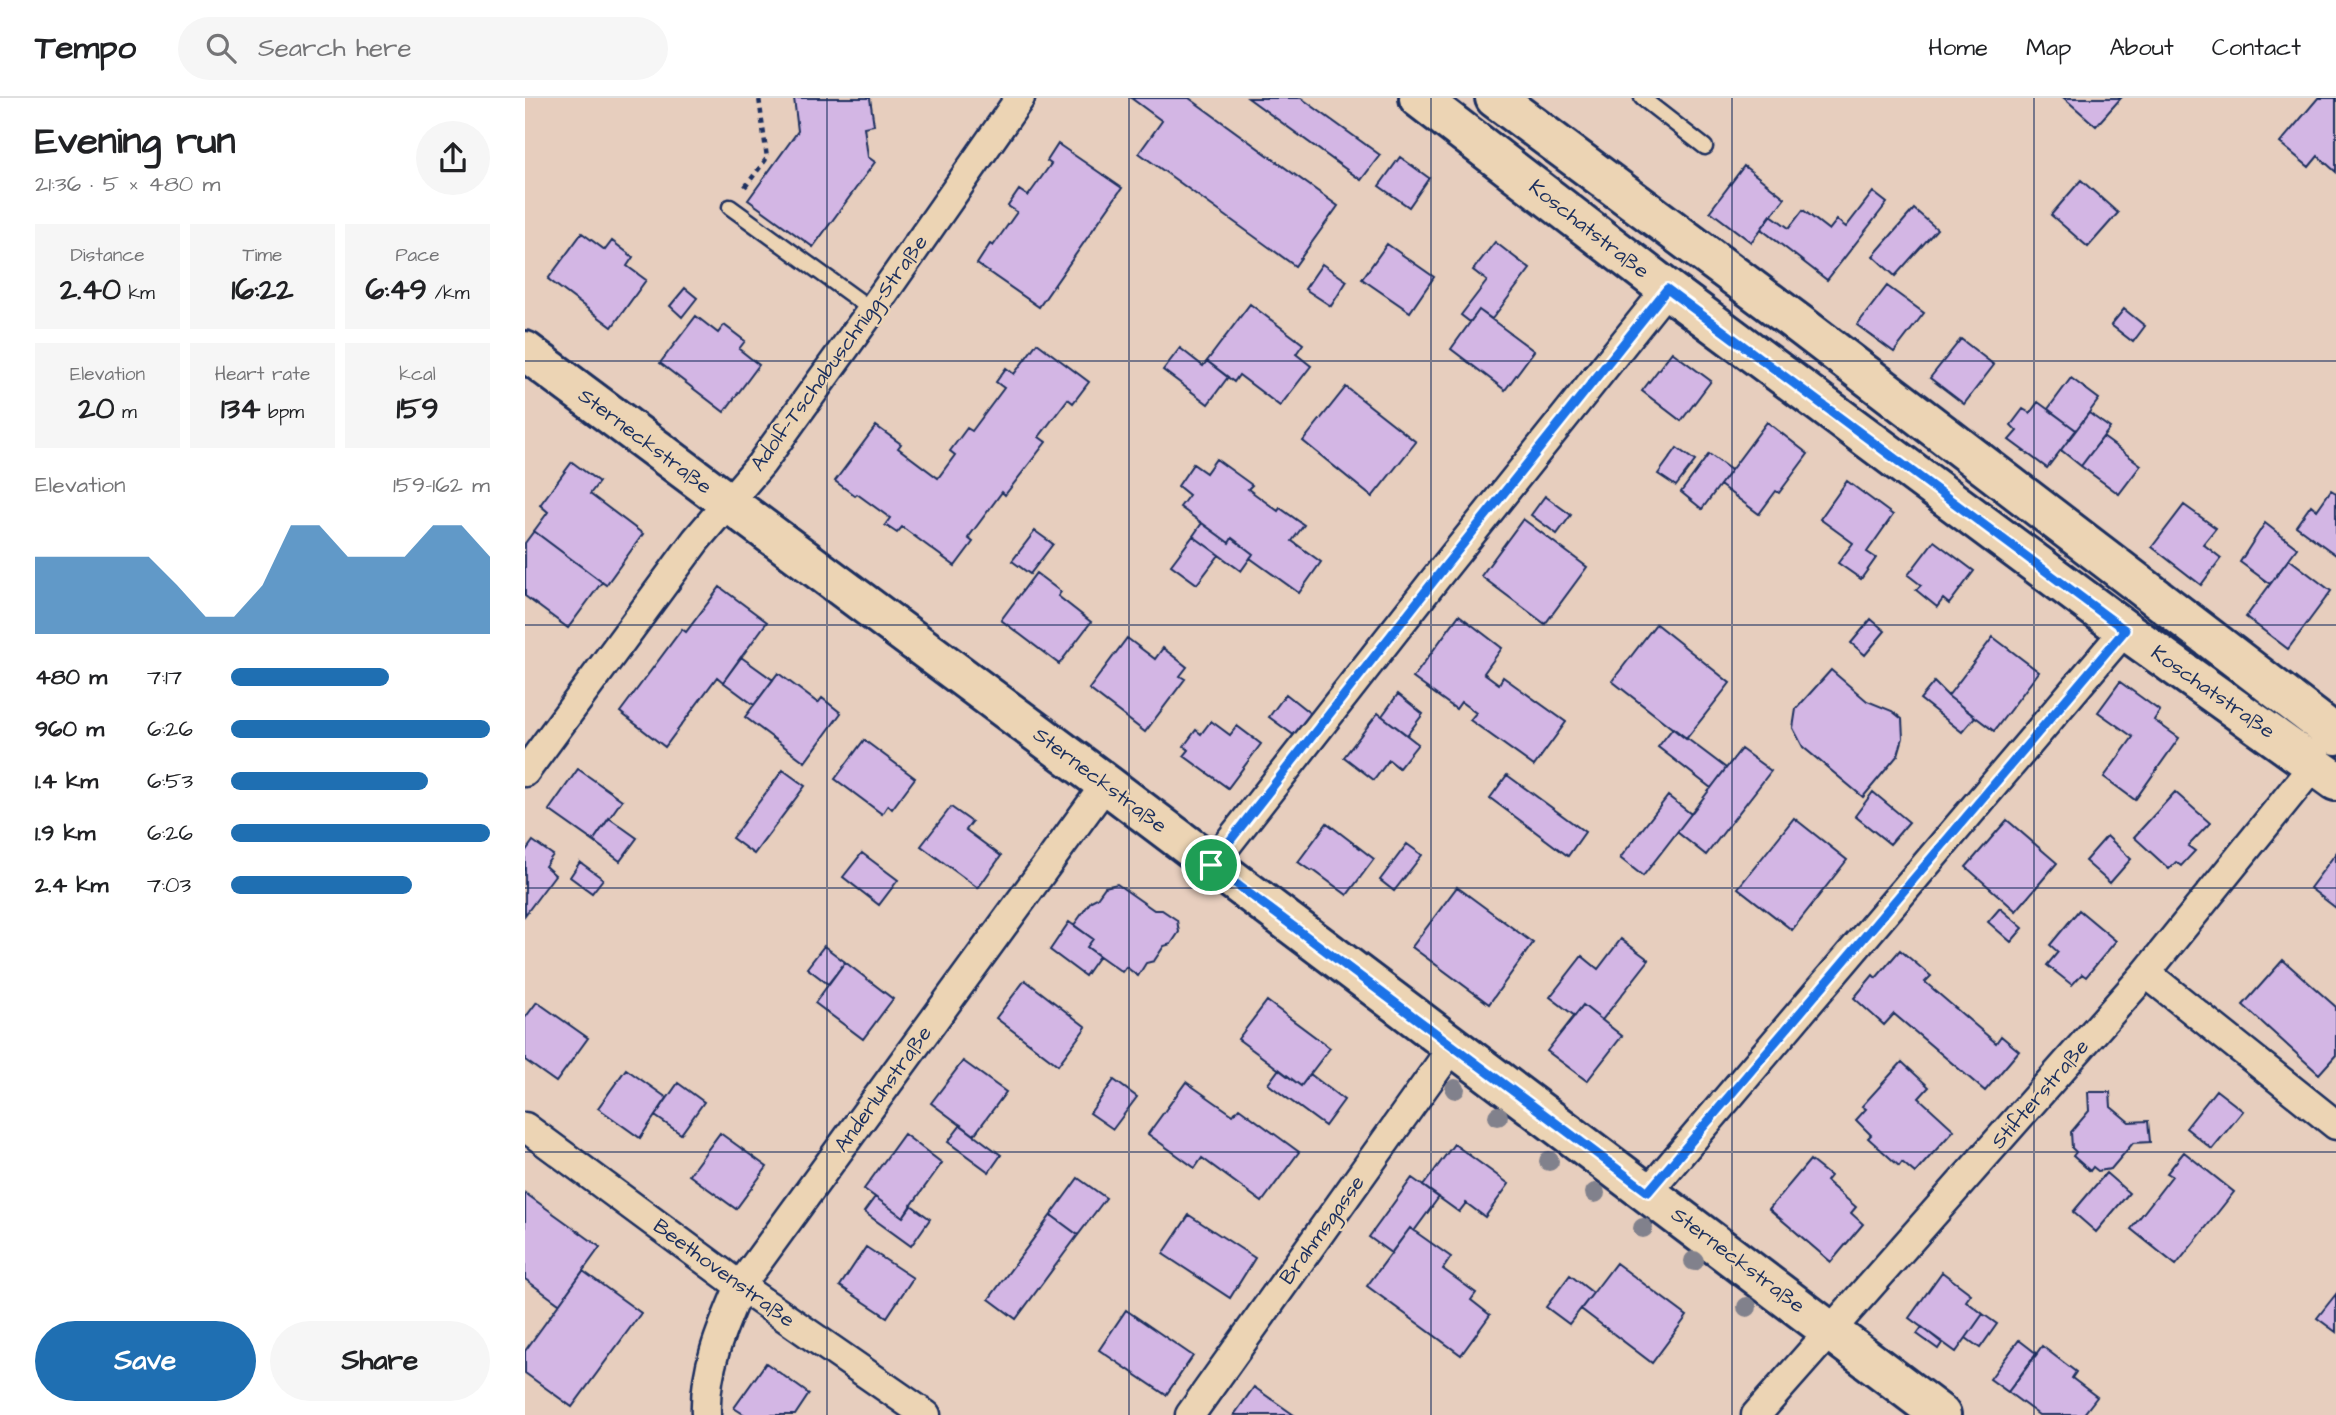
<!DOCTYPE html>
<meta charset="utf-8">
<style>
body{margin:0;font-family:"Architects Daughter",sans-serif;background:#f6f6f6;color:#202124;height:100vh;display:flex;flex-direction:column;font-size:26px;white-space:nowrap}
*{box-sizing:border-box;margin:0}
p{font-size:23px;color:#757577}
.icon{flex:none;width:38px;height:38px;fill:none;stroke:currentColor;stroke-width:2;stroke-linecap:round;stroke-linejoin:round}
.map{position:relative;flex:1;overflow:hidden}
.panel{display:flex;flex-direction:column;background:#fff;width:525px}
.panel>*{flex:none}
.pin{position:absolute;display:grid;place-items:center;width:60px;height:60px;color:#fff;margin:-30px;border:4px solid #fff;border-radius:50%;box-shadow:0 2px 7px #0007}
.round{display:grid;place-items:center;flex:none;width:74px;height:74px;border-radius:37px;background:#f6f6f6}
.summary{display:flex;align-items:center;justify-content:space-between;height:119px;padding:0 35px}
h1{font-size:38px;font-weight:800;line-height:52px}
.metrics{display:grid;grid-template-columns:repeat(3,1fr);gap:10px;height:119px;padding:7px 35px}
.metrics div{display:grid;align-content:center;border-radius:0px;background:#f6f6f6;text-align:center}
.metrics b{font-size:30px;font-weight:800}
.metrics small{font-size:19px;font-weight:400}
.metrics p{font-size:19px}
.chart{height:196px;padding:14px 35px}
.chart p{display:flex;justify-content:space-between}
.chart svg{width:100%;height:126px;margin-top:7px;fill:#1f6fb2;opacity:.7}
.action{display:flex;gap:14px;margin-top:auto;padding:14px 35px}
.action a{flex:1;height:80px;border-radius:42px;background:#1f6fb2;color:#fff;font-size:28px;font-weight:800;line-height:80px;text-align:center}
.action a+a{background:#f6f6f6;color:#202124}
ul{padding:0 35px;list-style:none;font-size:23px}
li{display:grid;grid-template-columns:112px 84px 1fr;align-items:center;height:52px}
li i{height:18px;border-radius:9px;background:#1f6fb2}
header{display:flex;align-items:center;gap:42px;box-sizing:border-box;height:98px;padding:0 35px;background:#fff;border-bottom:2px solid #e0e0e0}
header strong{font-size:33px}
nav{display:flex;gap:38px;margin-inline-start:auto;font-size:24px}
.search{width:490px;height:63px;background:#f6f6f6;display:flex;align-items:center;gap:18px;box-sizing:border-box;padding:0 24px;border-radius:38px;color:#757577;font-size:26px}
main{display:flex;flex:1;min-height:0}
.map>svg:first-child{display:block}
</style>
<header>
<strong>Tempo</strong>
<div class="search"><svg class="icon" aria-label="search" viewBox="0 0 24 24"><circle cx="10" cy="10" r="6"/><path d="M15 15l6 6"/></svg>Search here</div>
<nav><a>Home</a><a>Map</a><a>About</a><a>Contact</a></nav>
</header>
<main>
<section class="panel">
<div class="summary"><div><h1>Evening run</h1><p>21:36 · 5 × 480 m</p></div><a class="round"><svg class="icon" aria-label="share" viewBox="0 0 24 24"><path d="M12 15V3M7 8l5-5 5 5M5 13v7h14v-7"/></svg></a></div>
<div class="metrics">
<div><p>Distance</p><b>2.40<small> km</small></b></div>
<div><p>Time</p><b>16:22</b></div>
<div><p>Pace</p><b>6:49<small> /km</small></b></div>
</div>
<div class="metrics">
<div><p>Elevation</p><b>20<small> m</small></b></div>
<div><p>Heart rate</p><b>134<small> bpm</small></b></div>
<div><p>kcal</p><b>159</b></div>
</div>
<div class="chart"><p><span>Elevation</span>159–162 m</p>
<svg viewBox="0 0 160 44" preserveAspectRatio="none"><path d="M0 44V17L10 17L20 17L30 17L40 17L50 27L60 38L70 38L80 27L90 6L100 6L110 17L120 17L130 17L140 6L150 6L160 17V44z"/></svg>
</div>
<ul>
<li><b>480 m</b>7:17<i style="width:61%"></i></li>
<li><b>960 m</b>6:26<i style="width:100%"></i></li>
<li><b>1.4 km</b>6:53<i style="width:76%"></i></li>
<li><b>1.9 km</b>6:26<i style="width:100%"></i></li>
<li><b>2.4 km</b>7:03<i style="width:70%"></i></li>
</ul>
<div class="action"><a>Save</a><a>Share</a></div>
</section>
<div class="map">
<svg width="1811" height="1317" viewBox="0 0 1811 1317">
<rect width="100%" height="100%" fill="#e7cebe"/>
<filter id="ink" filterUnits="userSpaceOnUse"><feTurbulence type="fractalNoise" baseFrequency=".0143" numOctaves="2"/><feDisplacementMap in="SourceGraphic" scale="14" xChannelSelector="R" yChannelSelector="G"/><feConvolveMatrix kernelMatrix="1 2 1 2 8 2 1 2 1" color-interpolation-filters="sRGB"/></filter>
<g filter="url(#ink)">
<path fill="#d3b6e4" stroke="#1b2f5e" stroke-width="2" d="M269 0H345L349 27 339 29 343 59 350 64 288 149 223 102 273 33Z
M606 0H664L813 108 770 168 614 55 637 23Z
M723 0H776L855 57 836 82Z
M1539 0H1596L1571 28Z
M1793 0H1811V74L1793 58 1784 69 1755 45Z
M533 46 597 90 514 209 452 166 465 146 468 148 492 114 483 108 494 92 503 98 526 66 522 63Z
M875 59 904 80 884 109 854 88Z
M1219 68 1260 100 1226 144 1185 113Z
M1556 82 1593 115 1563 149 1526 117Z
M1348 94 1362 105 1302 182 1236 131 1246 117 1264 130 1278 112 1304 132 1312 122 1321 129Z
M1389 111 1412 131 1370 178 1348 158Z
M57 135 80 152 87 143 108 159 102 168 121 182 87 229 23 181Z
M970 144 1005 171 967 221 954 212 945 224 936 217 962 183 948 172Z
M862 146 909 179 885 214 837 181Z
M797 166 822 183 806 208 780 191Z
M1362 188 1399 215 1369 254 1332 227Z
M160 190 172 200 157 219 145 208Z
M725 206 778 246 771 256 786 268 755 308 714 277 709 284 682 263Z
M1599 211 1620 228 1608 244 1586 227Z
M954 212 1009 253 980 292 926 251Z
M171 218 193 235 199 227 220 243 214 251 234 267 199 314 135 265Z
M1436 241 1469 267 1439 306 1405 280Z
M512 245 564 284 548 305 543 301 514 339 521 344 480 397 477 394 443 440 448 444 430 468 377 429 372 435 360 427 365 420 332 396 330 398 310 383 351 328 376 346 373 350 413 380 430 357 425 353 442 330 447 333 479 290 471 284 481 270 489 276Z
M655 250 678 268 682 263 703 279 683 306 638 272Z
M1147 254 1186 283 1156 323 1117 293Z
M1546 280 1574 301 1551 332 1523 311Z
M821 289 891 344 847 399 778 343Z
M1513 304 1551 332 1522 370 1484 342 1492 333 1486 327 1498 311 1505 315Z
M1564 315 1585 330 1556 368 1536 352Z
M1242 324 1283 356 1254 395 1251 393 1234 416 1195 387Z
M1578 339 1616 367 1594 396 1556 368Z
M1152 350 1170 363 1151 388 1133 376Z
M1184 356 1206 372 1177 411 1156 394Z
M691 361 727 387 723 391 753 413 755 410 779 427 767 443 796 464 774 495 725 460 728 456 707 440 704 445 655 409 664 397 653 388 668 366 681 375Z
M47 364 74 384 65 396 118 436 81 487 9 433 23 414 15 407Z
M1322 383 1368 417 1342 454 1351 460 1336 481 1313 465 1328 445 1295 421Z
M1806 392 1811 395V457L1771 428 1786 407 1792 412Z
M1020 398 1046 417 1032 436 1006 417Z
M1659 407 1691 430 1678 446 1696 460 1676 487 1627 449Z
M998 421 1062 469 1020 526 956 478Z
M677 425 704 445 707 440 728 456 716 473 668 438Z
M1740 425 1772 450 1745 486 1715 464Z
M9 433 77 484 43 530 0 498V445Z
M510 433 528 446 505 476 487 463Z
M668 438 694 457 672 486 646 467Z
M1409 443 1449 473 1424 506 1418 501 1412 509 1391 492 1396 487 1383 477Z
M1764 461 1806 493 1763 551 1721 519Z
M511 475 536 494 533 498 566 524 534 566 476 522Z
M195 489 242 524 198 584 192 579 140 649 95 614 157 531 161 534Z
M934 517 977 550 959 575 974 586 978 579 1041 624 1009 668 945 622 951 615 936 604 931 611 888 580Z
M1346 521 1360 533 1340 557 1326 545Z
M1131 526 1205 585 1161 641 1087 583Z
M1468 539 1514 574 1469 633 1423 598Z
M602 540 630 561 638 550 662 569 655 578 660 581 620 634 564 591Z
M216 559 248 582 229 607 198 584Z
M1306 572 1342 603 1367 613 1377 621 1378 640 1373 657 1338 699 1278 649 1268 630 1271 611Z
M253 575 293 605 297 600 316 615 280 664 220 619Z
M1409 584 1423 598 1450 619 1437 634 1395 601Z
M1595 584 1635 613 1629 622 1654 640 1610 702 1579 679 1608 639 1573 614Z
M761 596 786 616 770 638 744 619Z
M873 596 898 616 882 637 857 618Z
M853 615 893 646 874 670 864 662 849 682 819 659Z
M686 623 705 637 712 628 736 646 703 690 659 658 664 652 659 648 671 632 676 636Z
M1148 630 1201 670 1186 690 1133 649Z
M339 642 390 680 367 711 363 707 357 716 310 681Z
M1216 651 1246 673 1181 757 1152 734Z
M53 671 97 702 68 743 24 712Z
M258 672 280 688 229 756 207 740Z
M982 677 1060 734 1043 758 965 700Z
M1348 694 1384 724 1365 746 1330 718Z
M1650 694 1685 725 1663 748 1670 753 1656 768 1651 764 1644 771 1609 739Z
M1143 698 1166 716 1118 778 1095 760Z
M426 709 447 724 441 732 476 758 453 790 396 748Z
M84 720 112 740 95 763 68 743Z
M1269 720 1322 762 1267 832 1213 790Z
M1482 722 1532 765 1491 813 1441 769Z
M802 725 849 761 822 797 788 772 786 773 773 764Z
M1582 738 1606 761 1585 785 1560 763Z
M8 743 28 757 20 768 30 777 0 817V754Z
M882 746 897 757 869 793 855 782Z
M337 755 373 782 354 807 318 779Z
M1811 755V810L1785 790Z
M55 764 78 781 67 795 45 779Z
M592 786 629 812H637L652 822 654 834 646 846 639 848 629 863 621 865 613 878 601 869 597 874 562 849 568 841 549 827 566 803 572 800 580 789Z
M932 789 1008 845 964 906 887 849Z
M1475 810 1498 830 1486 844 1463 824Z
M1554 812 1591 843 1561 879 1557 876 1547 887 1522 867 1533 854 1525 847Z
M544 824 568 841 562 849 574 858 560 878 525 852Z
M1096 841 1124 862 1077 922 1058 907 1050 918 1025 899 1057 858 1073 871Z
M299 848 320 864 303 886 282 870Z
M1375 852 1406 878 1400 884 1471 945 1476 938 1494 953 1460 993 1369 916 1359 927 1329 900 1348 877 1351 880Z
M1758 862 1811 909V957L1794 976 1718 907Z
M320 864 368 901 338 941 290 905Z
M500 882 561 929 533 967 471 920Z
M742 903 805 950 776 988 713 941Z
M12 904 63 940 31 984 0 962V920Z
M1058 907 1097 938 1062 983 1022 953Z
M438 963 481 994 449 1037 406 1005Z
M1377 964 1404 989 1394 1000 1429 1032 1390 1075 1377 1064 1374 1068 1343 1040 1346 1037 1331 1022 1341 1011 1337 1008Z
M101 971 142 1000 115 1040 73 1010Z
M754 971 776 988 785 976 819 1002 800 1028 743 986Z
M589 982 612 999 588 1031 565 1015Z
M661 984 708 1017 714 1010 774 1054 737 1104 677 1060 670 1070 623 1036Z
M153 985 179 1004 156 1036 130 1018Z
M1691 992 1718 1013 1687 1051 1661 1030Z
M1563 994H1585L1586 1009 1604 1024 1623 1023 1625 1044 1608 1045 1586 1071 1573 1073 1568 1069 1565 1073 1548 1058 1551 1054 1547 1050 1546 1034 1564 1013Z
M436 1027 476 1057 464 1074 423 1044Z
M195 1035 242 1069 211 1111 164 1077Z
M379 1036 417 1065 378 1119 339 1091Z
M929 1046 984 1086 960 1119 941 1105 934 1114 898 1088Z
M1659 1054 1709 1094 1651 1167 1606 1131 1647 1078 1642 1075Z
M1285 1062 1305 1078 1301 1083 1331 1109 1326 1115 1338 1126 1306 1164 1244 1111Z
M1581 1075 1604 1095 1571 1134 1548 1114Z
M553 1080 581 1100 553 1137 526 1117Z
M887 1080 914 1099 889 1133 885 1130 866 1155 844 1139Z
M0 1095 75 1149 34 1206 0 1181Z
M350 1099 378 1119 386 1107 405 1121 386 1148 339 1114Z
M526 1117 553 1137 491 1221 464 1201Z
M664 1117 730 1160 705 1200 638 1156Z
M885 1130 926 1159 918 1171 951 1195 946 1202 965 1217 936 1257 842 1188Z
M341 1149 388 1180 362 1219 315 1188Z
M1091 1165 1162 1218 1127 1265 1056 1211Z
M58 1173 116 1215 47 1309 0 1275V1253Z
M1417 1174 1446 1196 1441 1203 1458 1216 1431 1254 1384 1220Z
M1045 1177 1068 1195 1044 1226 1021 1209Z
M1811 1196V1234L1792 1220Z
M601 1212 668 1258 641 1297 574 1252Z
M1458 1216 1472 1226 1455 1250 1441 1240Z
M1397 1229 1417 1245 1413 1251 1392 1236Z
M1494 1242 1512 1256 1483 1294 1465 1281Z
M1517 1248 1551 1274 1547 1280 1572 1299 1558 1317H1514L1483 1294Z
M241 1265 284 1296 270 1317H220L209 1310Z
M729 1289 769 1317H709Z"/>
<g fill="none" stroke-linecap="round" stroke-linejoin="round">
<g stroke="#1b2f5e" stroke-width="19">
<path id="lane" d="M1117 0 1180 49
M205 109 347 212"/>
</g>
<g stroke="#1b2f5e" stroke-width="33">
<path id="street" d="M0 674 171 442 236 366 347 212 495 0
M686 767 918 471 1142 191
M1621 875 1811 1027
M0 1029 215 1188 401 1317
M1123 1094 1600 532
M181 1317C179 1270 197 1230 215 1188L581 686
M665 1317 929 947
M1231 1317 1621 875 1789 667"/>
</g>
<g stroke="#1b2f5e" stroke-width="44">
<path id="secondary" d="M894 0 1142 191 1600 532 1811 683
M970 0 1274 226 1811 637
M0 253 581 686 1416 1317"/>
</g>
<path stroke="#1b2f5e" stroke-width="4.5" stroke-dasharray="5 5" stroke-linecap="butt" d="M220 89 242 60 234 0"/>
<use href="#lane" stroke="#ecd4b4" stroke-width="14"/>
<use href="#street" stroke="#ecd4b4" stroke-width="28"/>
<use href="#secondary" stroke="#ecd4b4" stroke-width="38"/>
</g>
<g fill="#81818c">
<circle cx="930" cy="991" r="10"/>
<circle cx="973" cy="1018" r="10"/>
<circle cx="1024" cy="1063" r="10"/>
<circle cx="1070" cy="1095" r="10"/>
<circle cx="1118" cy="1130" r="10"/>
<circle cx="1169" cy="1163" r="10"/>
<circle cx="1222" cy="1209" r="10"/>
</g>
</g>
<g fill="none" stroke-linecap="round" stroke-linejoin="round" filter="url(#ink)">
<g stroke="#fff" stroke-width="14">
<path id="route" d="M1142 191 1600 532 1123 1094 686 767 918 471Z"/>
</g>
<use href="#route" stroke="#1a73e8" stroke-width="9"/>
</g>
<path fill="none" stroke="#1b2f5e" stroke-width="2" stroke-opacity="0.55" d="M302 0V1317M604 0V1317M906 0V1317M1207 0V1317M1509 0V1317M0 263H1811M0 527H1811M0 790H1811M0 1054H1811"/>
<g text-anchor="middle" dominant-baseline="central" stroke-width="5" stroke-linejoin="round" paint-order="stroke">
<g font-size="21" fill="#1b2f5e" stroke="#ecd4b4">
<text transform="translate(1064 131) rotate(38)">Koschatstraße</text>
<text transform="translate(314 255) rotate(-54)">Adolf-Tschabuschnigg-Straße</text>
<text transform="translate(120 343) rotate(37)">Sterneckstraße</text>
<text transform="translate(1688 594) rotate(35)">Koschatstraße</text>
<text transform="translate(575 682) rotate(37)">Sterneckstraße</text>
<text transform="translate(358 991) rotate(-54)">Anderluhstraße</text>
<text transform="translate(1515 996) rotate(-49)">Stifterstraße</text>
<text transform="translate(797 1132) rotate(-54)">Brahmsgasse</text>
<text transform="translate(1213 1162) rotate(37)">Sterneckstraße</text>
<text transform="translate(199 1175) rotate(36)">Beethovenstraße</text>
</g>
</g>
</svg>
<div class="pin" style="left:686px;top:767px;background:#1e9e55"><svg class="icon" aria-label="arrive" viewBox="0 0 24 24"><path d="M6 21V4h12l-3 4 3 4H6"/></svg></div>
</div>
</main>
